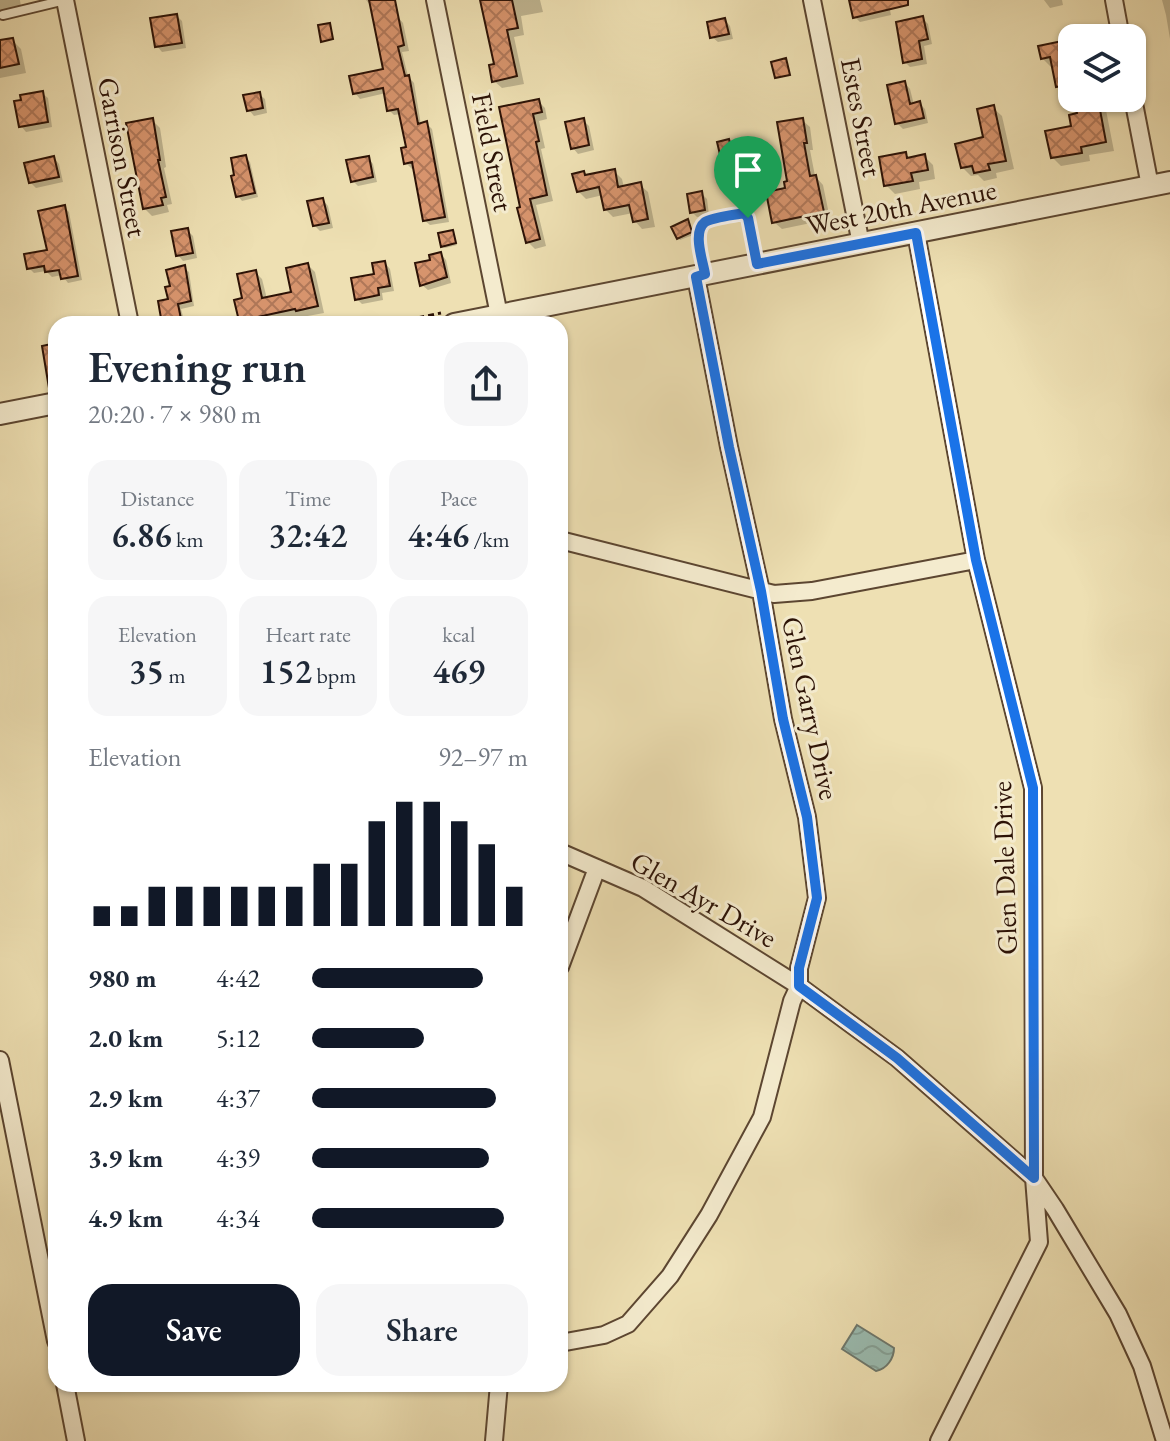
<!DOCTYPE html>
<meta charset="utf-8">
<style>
body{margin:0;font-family:"EB Garamond",serif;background:#f6f6f7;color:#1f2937;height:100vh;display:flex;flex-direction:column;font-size:30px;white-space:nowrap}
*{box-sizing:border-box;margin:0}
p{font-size:26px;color:#747a83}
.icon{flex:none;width:44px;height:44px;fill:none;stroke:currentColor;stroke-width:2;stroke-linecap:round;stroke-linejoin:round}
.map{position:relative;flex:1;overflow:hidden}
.details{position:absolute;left:48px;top:316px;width:520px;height:1076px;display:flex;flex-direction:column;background:#fff;border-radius:24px;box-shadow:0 2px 6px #0004}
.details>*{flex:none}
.controls{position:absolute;left:1058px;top:24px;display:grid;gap:16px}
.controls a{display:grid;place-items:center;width:88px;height:88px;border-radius:16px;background:#fff;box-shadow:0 2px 6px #0004;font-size:40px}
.pin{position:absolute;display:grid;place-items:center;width:68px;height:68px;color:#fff;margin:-82px -34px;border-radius:50% 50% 50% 0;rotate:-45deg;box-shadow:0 0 8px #0007}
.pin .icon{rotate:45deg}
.round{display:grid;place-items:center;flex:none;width:84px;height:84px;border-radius:24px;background:#f6f6f7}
.head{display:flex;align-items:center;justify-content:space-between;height:136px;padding:0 40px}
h1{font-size:44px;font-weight:600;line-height:60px}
.figures{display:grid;grid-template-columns:repeat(3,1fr);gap:12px;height:136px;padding:8px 40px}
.figures div{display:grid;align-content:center;border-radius:20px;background:#f6f6f7;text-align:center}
.figures b{font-size:34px;font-weight:600}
.figures small{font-size:22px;font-weight:400}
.figures p{font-size:22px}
.chart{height:224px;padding:16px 40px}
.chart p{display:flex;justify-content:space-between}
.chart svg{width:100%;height:144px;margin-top:8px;stroke:#111827;stroke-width:6}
.cta{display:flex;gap:16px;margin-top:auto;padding:16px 40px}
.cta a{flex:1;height:92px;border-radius:24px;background:#111827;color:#fff;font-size:32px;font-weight:600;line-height:92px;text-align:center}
.cta a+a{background:#f6f6f7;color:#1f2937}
ul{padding:0 40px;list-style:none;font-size:26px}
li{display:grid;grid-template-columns:128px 96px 1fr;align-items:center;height:60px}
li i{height:20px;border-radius:10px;background:#111827}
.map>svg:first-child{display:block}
</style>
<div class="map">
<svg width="1170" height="1441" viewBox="0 0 1170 1441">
<defs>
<pattern id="water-waves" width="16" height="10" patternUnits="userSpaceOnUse" patternTransform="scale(2)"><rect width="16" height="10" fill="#9abcb1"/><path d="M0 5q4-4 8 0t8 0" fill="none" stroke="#85a197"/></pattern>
<pattern id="building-cross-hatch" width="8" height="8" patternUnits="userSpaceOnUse" patternTransform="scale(2)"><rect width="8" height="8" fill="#d7946d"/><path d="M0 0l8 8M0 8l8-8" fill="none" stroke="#af7758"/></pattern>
</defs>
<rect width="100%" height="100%" fill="#eee0b3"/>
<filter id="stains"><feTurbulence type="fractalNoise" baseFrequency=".0025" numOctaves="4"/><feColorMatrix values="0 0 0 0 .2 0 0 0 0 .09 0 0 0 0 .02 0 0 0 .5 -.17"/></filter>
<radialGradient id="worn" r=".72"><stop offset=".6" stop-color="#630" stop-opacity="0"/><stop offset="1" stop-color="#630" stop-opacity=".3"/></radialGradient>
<path fill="url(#water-waves)" stroke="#6e786d" stroke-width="2" d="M857 1325 894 1348C894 1358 887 1369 876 1371L842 1349Z"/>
<path fill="#0003" d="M0 0H20L21 7 0 11Z
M366 0H395L398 17 403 23 409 51 402 52 408 76 414 83 421 125 427 124 432 129 449 222 430 225 424 220 415 168 412 169 406 163 408 149 401 114 394 115 389 110 386 93 360 99 355 93 385 70 372 7Z
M482 0H540L543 12 521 16 524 35 514 37 524 84 502 88 494 81 496 66Z
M851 0H888L891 15 860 22 855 17Z
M1044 0H1062L1063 5 1050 8Z
M1162 0H1170V39L1166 15Z
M177 16 182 21 186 48 162 52 157 46Z
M922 18 928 24 932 44 924 46 927 64 910 67 905 62Z
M725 20 730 26 733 39 718 42 712 37Z
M12 40 21 49 26 73 0 78V43Z
M1072 41V93L1066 94 1058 86 1054 66 1051 67 1042 58Z
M905 83 910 89 914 105 920 104 925 109 928 123 903 129 897 123Z
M42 93 48 98 52 127 26 132 21 126Z
M259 94 265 99 267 113 254 116 249 110Z
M538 101 545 108 547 119 539 121 545 148 541 149 553 201 536 205 546 246 535 249 528 242 523 209 501 109Z
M1097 101 1106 110 1114 151 1089 155 1090 161 1061 166 1052 157 1073 127 1079 115Z
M993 108 1002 116 1014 169 996 173 997 178 984 181 978 175 971 176 962 167 986 139Z
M152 120 160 128 166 167 164 168 172 204 167 205 169 212 152 216 144 208Z
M583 120 589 126 594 150 578 154 573 148Z
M802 120 810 127 813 150H810L815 176 823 185 830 219 782 229 774 222 788 190Z
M729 141 734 146 738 165 729 167 723 162Z
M905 154 910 159 924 156 933 165 935 179 919 182 920 189 895 194 886 185Z
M245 157 250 162 258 197 242 201 238 196Z
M54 158 59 164 63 182 36 188 30 182Z
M368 158 373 164 377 182 358 186 353 181Z
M614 171 622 179 624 188 640 185 648 192 655 227 642 229 635 221 633 213 613 217 605 209 603 195 586 199 578 191 583 173 586 176Z
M701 193 707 199 709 215 697 217 692 212Z
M323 200 328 206 333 228 320 231 314 225Z
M64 207 69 212 82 280 68 283 62 275 52 277 46 271 34 273 29 268 49 252Z
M687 222 693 235 680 240 678 238Z
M187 230 193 236 197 258 183 261 178 255Z
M452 232 457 245 445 248 442 246Z
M441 254 446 260 451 283 428 290 422 285 432 262Z
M385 263 390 269 394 291 382 293 383 300 362 304 357 299Z
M308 265 315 272 324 313 264 324H244L241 320 244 299 255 272 262 279 267 299 293 293Z
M184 268 189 272 194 306 181 309 185 324H164L172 288Z"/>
<path fill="url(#building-cross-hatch)" stroke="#2c1206" stroke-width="2" d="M369 0H395L404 45 398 47 405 76 409 75 418 124 427 121 445 217 423 221 412 162 404 164 401 148 406 147 398 109 387 111 383 88 353 94 349 76 383 69Z
M480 0H512L518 28 507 30 517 76 492 82 489 65 494 64Z
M849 0H908V5L853 18Z
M177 14 182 43 155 47 150 18Z
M923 16 928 39 919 41 922 59 903 63 896 22Z
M725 18 729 34 710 38 707 22Z
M330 23 333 39 321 42 318 25Z
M13 38 19 64 0 68V40Z
M1072 39V84L1056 87 1050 57 1041 59 1038 46Z
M786 58 790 75 775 78 771 62Z
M905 81 910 104 920 101 924 118 895 124 887 85Z
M43 91 48 122 19 127 14 101 21 100 20 95Z
M260 92 263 108 247 111 243 95Z
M539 99 542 112 533 114 539 141 536 142 547 195 530 199 540 239 526 243 517 208 520 207 499 107Z
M1098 99 1106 142 1081 147 1082 153 1051 158 1045 131 1071 126 1069 115 1077 113 1075 103Z
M994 105 1006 161 988 164 990 170 974 173 972 166 961 168 955 144 983 137 977 109Z
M153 118 160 160H158L166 197 161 198 163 205 143 209 126 123Z
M584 118 589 145 571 149 565 122Z
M803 118 807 143H804L810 176 816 175 824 212 772 223 766 192 785 188 784 182 787 181 777 122Z
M729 139 734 160 722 163 717 142Z
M906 152 907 158 925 154 928 170 911 173 913 181 884 186 879 157Z
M246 155 255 193 236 197 231 176 234 175 231 158Z
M54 156 59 177 29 183 24 163Z
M369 156 373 177 351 182 346 160Z
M615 169 618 187 641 182 648 219 633 222 629 205 604 210 599 187 577 192 572 174 584 171 585 175Z
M702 191 705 210 690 213 687 194Z
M323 198 329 223 313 226 307 201Z
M65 205 78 276 61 279 59 270 45 272 44 266 27 269 24 254 47 250 38 211Z
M688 219 692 232 677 239 671 227Z
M188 228 193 253 176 256 171 231Z
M453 230 456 243 441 247 438 233Z
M441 252 447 277 420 286 415 263 430 260 429 255Z
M385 261 390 286 378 288 379 295 355 300 351 278 374 274 372 263Z
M308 263 318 306 296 311 295 309 239 321 234 300 242 298 237 274 256 270 262 298 291 292 286 268Z
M185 265 191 301 178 304 182 324H162L158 301 168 299 165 287 170 286 166 270Z
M56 343V387L49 388 42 346Z"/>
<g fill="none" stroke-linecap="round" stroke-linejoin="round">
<g stroke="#5c4631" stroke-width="12">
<path id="service" d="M3 15 65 0
M705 274C703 261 692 232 705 222 713 217 735 215 744 213L748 218 757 263"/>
</g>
<g stroke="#5c4631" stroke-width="20">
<path id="minor" d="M65 0 130 324
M435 0 499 315
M812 0 861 244
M1114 0 1121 38
M1132 93 1150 186
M916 233 976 560 1033 788 1034 1178 1039 1242 939 1441
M560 540 774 594 812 591 976 560
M560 852 643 888 799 986 897 1058 1034 1178 1055 1209 1118 1314 1142 1366 1165 1441
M560 967 597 868
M0 1060 56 1341
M560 1343 604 1335 628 1324 670 1276 709 1215 762 1117 792 1001 799 986V968L817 898 807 817 783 719 761 591 729 447 696 277
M65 1384 76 1441
M494 1441 499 1384"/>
</g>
<g stroke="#5c4631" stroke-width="24">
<path id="tertiary" d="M454 324 1170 182
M0 414 56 403"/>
</g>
<path stroke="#2c1206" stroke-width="3" stroke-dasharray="6 4" stroke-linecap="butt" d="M389 324 441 313"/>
<use href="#service" stroke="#f4ebce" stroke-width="8"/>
<use href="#minor" stroke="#f4ebce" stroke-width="16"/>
<use href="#tertiary" stroke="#f4ebce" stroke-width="20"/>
</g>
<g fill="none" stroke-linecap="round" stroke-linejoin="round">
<g stroke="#fff" stroke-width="16">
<path id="route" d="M744 213 748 218 757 264 916 233 976 560 1033 788 1034 1178 897 1058 799 986V968L817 898 807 817 783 719 761 591 729 447 696 277 705 274C703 261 692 232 705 222 713 217 735 215 744 213Z"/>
</g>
<use href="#route" stroke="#1a73e8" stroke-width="10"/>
</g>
<g text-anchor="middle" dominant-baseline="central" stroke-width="6" stroke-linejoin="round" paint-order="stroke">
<g font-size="28" fill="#2c1206" stroke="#f4ebce">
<text transform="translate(862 117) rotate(79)">Estes Street</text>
<text transform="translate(493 152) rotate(79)">Field Street</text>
<text transform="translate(123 157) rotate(79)">Garrison Street</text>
<text transform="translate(901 207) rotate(-11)">West 20th Avenue</text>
<text transform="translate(811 708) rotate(78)">Glen Garry Drive</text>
<text transform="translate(1004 868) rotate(-92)">Glen Dale Drive</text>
<text transform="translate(704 899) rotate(30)">Glen Ayr Drive</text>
</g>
</g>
<rect width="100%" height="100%" filter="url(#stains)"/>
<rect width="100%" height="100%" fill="url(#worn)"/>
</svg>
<div class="controls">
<a><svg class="icon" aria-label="layers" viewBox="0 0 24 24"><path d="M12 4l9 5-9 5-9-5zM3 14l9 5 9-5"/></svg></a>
</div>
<div class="pin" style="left:748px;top:218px;background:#1e9e55"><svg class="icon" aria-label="arrive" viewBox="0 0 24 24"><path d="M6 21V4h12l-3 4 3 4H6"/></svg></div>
<section class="details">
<div class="head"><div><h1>Evening run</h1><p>20:20 · 7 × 980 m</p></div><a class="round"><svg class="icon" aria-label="share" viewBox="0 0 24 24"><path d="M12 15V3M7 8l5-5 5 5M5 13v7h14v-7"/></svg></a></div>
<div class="figures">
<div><p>Distance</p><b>6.86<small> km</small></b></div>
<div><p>Time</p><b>32:42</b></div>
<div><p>Pace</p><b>4:46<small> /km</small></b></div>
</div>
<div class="figures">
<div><p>Elevation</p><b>35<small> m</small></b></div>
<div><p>Heart rate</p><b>152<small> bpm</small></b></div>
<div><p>kcal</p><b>469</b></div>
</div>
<div class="chart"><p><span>Elevation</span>92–97 m</p>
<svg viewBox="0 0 160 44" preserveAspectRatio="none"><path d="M5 44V38M15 44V38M25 44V32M35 44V32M45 44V32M55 44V32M65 44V32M75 44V32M85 44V25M95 44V25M105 44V12M115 44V6M125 44V6M135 44V12M145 44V19M155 44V32"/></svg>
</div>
<ul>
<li><b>980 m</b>4:42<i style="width:79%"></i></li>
<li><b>2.0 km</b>5:12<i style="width:52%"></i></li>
<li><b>2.9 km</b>4:37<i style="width:85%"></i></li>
<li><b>3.9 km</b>4:39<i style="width:82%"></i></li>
<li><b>4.9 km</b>4:34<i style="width:89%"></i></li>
</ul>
<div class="cta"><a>Save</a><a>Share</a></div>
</section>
</div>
